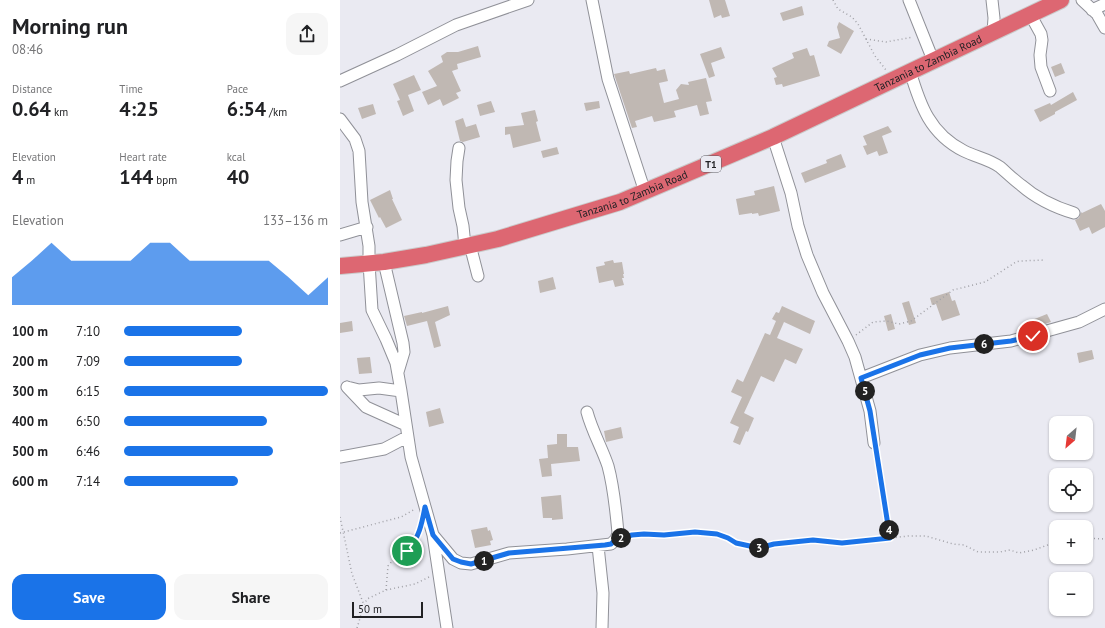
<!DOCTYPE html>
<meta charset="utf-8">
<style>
body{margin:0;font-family:"PT Sans",sans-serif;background:#f6f6f6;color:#202124;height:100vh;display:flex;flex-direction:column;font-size:15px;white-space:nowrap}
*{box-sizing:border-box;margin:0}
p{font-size:13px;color:#757577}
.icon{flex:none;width:22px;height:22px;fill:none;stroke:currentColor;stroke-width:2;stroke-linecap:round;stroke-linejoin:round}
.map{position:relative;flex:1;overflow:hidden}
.sheet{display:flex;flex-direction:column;background:#fff;width:340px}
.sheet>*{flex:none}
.needle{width:26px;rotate:208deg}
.controls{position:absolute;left:709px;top:416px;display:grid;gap:8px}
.controls a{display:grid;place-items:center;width:44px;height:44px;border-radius:8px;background:#fff;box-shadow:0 1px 3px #0004;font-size:20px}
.scale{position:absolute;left:12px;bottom:10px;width:71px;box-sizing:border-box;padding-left:4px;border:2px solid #212124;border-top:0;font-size:11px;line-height:14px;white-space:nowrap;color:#212124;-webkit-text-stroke:3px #eaeaf2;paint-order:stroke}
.pin{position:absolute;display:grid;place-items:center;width:34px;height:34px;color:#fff;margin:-17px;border:2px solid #fff;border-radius:50%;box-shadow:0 1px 4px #0007}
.km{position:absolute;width:20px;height:20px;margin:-10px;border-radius:50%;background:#222;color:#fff;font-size:11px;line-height:20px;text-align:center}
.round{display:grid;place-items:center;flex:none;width:42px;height:42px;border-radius:12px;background:#f6f6f6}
.headline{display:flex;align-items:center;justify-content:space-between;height:68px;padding:0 12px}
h1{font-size:22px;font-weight:800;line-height:30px}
.figures{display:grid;grid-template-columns:repeat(3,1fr);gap:6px;height:68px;padding:4px 12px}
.figures div{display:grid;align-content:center}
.figures b{font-size:20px;font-weight:800}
.figures small{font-size:11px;font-weight:400}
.figures p{font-size:11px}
.chart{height:112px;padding:8px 12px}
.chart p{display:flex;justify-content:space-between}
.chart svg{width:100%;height:72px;margin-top:4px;fill:#1a73e8;opacity:.7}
.action{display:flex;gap:8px;margin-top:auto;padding:8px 12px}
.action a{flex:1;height:46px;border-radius:12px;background:#1a73e8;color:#fff;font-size:16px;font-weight:800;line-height:46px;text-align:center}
.action a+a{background:#f6f6f6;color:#202124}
ul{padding:0 12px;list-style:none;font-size:13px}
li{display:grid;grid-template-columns:64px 48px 1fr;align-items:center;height:30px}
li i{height:10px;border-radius:5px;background:#1a73e8}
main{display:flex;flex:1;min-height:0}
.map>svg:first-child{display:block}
</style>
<main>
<section class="sheet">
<div class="headline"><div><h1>Morning run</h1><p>08:46</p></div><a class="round"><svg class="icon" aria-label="share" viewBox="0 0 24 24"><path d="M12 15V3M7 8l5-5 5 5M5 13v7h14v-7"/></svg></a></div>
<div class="figures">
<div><p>Distance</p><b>0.64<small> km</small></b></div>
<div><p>Time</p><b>4:25</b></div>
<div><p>Pace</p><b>6:54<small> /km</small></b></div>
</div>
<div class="figures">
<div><p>Elevation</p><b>4<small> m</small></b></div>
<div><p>Heart rate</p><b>144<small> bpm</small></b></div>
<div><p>kcal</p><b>40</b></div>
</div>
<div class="chart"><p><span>Elevation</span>133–136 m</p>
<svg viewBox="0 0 160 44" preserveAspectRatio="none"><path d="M0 44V27L10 17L20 6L30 17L40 17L50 17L60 17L70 6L80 6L90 17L100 17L110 17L120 17L130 17L140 27L150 38L160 27V44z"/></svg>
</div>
<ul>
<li><b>100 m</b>7:10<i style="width:58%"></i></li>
<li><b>200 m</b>7:09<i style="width:58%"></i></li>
<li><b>300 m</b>6:15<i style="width:100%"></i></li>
<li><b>400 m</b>6:50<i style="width:70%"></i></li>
<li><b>500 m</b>6:46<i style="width:73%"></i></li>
<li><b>600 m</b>7:14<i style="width:56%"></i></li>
</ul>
<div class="action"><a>Save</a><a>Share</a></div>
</section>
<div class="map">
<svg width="765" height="628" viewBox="0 0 765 628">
<rect width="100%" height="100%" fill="#eaeaf2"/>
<path fill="#c0b8b3" d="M369 0H385L390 16 382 18 381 15 374 18Z
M462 6 464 15 443 21 440 13Z
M499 22 514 31 501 54 487 46 489 41 500 38 497 27Z
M138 46 141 57 117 64 118 69 112 71 121 91 116 93 119 98 103 106 100 99 88 105 82 92 97 86 88 71 103 62 101 56 107 52H118Z
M381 47 385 58 371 63 375 76 369 78 360 54Z
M467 48 470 56 474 55 480 76 443 87 442 84 436 85 434 78 437 77 432 68 454 58 452 53Z
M721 63 725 73 715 77 711 67Z
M316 68 317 71 325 69 328 81 319 83 324 103 339 99 336 90 341 84 349 85 348 82 366 78 372 101 366 102 369 114 360 116 357 105 334 111 336 117 314 122 312 116 295 121 297 127 292 128 274 74 289 71 290 74Z
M74 75 81 90 68 95 74 111 63 116 57 101 60 100 53 84Z
M733 92 737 100 715 112V114L700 122 694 110 710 103 711 105Z
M151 101 155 112 140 116 137 105Z
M259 101 260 108 246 111 244 103Z
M33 104 36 114 22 119 18 108Z
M195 110 198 121 196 122 201 141 173 148 170 134 165 135V127L184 125 181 113Z
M123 118 126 127 136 124 140 137 123 142 120 141 115 121Z
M548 126 552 132 542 136 548 153 539 156 537 151 527 155 523 146 527 145 523 136Z
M217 147 219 154 203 158 201 151Z
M501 154 506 167 465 183 461 173 487 163 486 160Z
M434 186 440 211 419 216 418 213 412 214V213L399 215 396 199 415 195 414 191Z
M50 190 53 199H52L62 220 46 228 40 217 39 218 30 200Z
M761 204 765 211V227L752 234 749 227 740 231 735 220 739 218 741 212 742 213Z
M273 260 274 263 282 262 284 274H283L284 278H282L284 285 275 287 273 280 259 283 256 267 265 265 264 262Z
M213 277 216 289 200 293 198 281Z
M609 292 612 301 615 300 620 315 602 321 596 304 592 305 590 298Z
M569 301 576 323 569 325 562 303Z
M108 306 110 315 95 322 101 346 94 348 87 321 67 326 64 316 82 312V313Z
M442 306 475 321 470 334 444 322 437 338 463 349 456 364 445 359 434 382 421 376 404 413 414 418 408 432 406 431 400 445 393 442 399 427 390 423 402 397 391 392 397 379 403 382 425 333 430 335 436 321 432 319 436 312 439 313Z
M551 314 555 329 548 331 544 316Z
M707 314 711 322 696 327 692 320Z
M12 321 13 331 0 333V323Z
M752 350 754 359 739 363 737 353Z
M30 357 32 373 19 374 17 358Z
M100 408 104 423 89 427 86 412Z
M281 427 283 438 266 442 264 431Z
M217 434H227V447H238L240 461 211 464 212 476 202 477 199 459 208 458 207 445 217 444Z
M221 495 223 519 212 520V518H203L201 497Z
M147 527 148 531 150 530 153 540 150 541 151 545 135 548 131 530Z"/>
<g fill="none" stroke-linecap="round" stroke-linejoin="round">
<g stroke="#909198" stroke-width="13">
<path id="minor" d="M252 0 268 79 305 192
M569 0 593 60
M652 0 654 18 653 32
M742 0 757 14 765 28
M752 10 765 4
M690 14 701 34 702 40 700 55 701 67 710 91
M570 71C580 105 590 134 624 151 636 157 649 159 660 167 667 173 674 180 681 185 697 199 714 207 734 213
M0 81 57 55 116 25 188 0
M0 119 15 139 19 151 22 202 29 246V263L32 310 46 339 56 363 61 391 71 457 93 535 107 628
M433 137 451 193 458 226 467 255 483 293 508 341 515 357 530 411 534 443
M119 148 117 161 116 180 119 208 123 226 125 246
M0 235 27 227
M130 245 138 276
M44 262 63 343 64 352 58 372
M521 378 580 355 610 348 671 341 739 322 765 309
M7 387 26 407 66 425
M7 387 19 390 39 388 61 391
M0 457 44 449 67 437
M93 535 113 559 121 563 131 564 169 553 227 549 271 544 276 539 278 533C276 511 274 488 268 466 262 448 252 431 247 412
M258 546 263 593 262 628"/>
</g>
<g stroke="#cacaca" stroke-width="18">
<g id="highway">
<path id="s1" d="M0 266 44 262 86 255 158 239 280 202 433 137 721 0"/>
</g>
</g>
<path stroke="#a1a1a7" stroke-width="1.5" stroke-dasharray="1 3" stroke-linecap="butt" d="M493 0 498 9 512 17 518 24 535 56 546 70
M526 39 546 42 573 37
M516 335 533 322 546 321 559 324 571 321 613 290 645 282 676 262 680 261 705 260
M536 454 550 538
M0 517 12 574 24 605
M0 533 61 517 75 509
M288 536 304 534 324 535 365 532 383 536 396 543 419 548 434 544 473 540 509 543 568 536H586L613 544 624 545 638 552H660L670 550 679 553 694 550 716 542
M746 538 765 539
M46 590 48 566 53 560 67 551 73 545 81 528
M17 628 24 605 27 599 46 590 75 584 89 577"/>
<use href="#minor" stroke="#fff" stroke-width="11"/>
<use href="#highway" stroke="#dd6772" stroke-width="16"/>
</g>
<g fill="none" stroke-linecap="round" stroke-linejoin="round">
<g stroke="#fff" stroke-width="8">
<path id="route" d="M67 551C79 539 82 523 85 507L93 535 113 559 121 562 131 564 169 553 265 545 271 544 276 539 292 535 304 534 324 535 355 532 377 534 388 538 396 543 419 548 434 544 473 540 502 543 550 538 530 411 521 378 580 355 610 348 671 341 693 336"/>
</g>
<use href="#route" stroke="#1a73e8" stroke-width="5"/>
</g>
<g text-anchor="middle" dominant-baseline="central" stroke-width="3" stroke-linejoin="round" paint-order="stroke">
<rect fill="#eaeaf2" stroke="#5d5d62" stroke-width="1" x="361" y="156" width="20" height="16" rx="3"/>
<g font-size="10" font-weight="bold" fill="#212124">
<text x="371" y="164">T1</text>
</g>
<g font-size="11" fill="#212124" stroke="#eaeaf2">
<text stroke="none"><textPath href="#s1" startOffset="626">Tanzania to Zambia Road</textPath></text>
<text stroke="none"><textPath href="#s1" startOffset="302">Tanzania to Zambia Road</textPath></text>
</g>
</g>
</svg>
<div class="controls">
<a><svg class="needle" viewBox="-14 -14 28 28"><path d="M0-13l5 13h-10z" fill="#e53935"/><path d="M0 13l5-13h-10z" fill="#757577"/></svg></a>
<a><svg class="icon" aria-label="locate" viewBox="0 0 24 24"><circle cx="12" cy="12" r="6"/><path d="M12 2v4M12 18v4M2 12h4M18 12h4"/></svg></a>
<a>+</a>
<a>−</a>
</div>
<div class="scale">50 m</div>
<div class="pin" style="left:67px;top:551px;background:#1e9e55"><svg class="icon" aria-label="arrive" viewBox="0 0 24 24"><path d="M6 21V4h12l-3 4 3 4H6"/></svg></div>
<div class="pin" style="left:693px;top:336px;background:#d93025"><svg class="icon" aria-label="check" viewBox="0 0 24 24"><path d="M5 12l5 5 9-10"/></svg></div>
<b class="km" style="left:144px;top:561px">1</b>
<b class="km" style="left:281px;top:538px">2</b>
<b class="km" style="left:419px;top:548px">3</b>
<b class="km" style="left:549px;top:530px">4</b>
<b class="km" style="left:525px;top:391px">5</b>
<b class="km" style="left:644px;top:344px">6</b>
</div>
</main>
